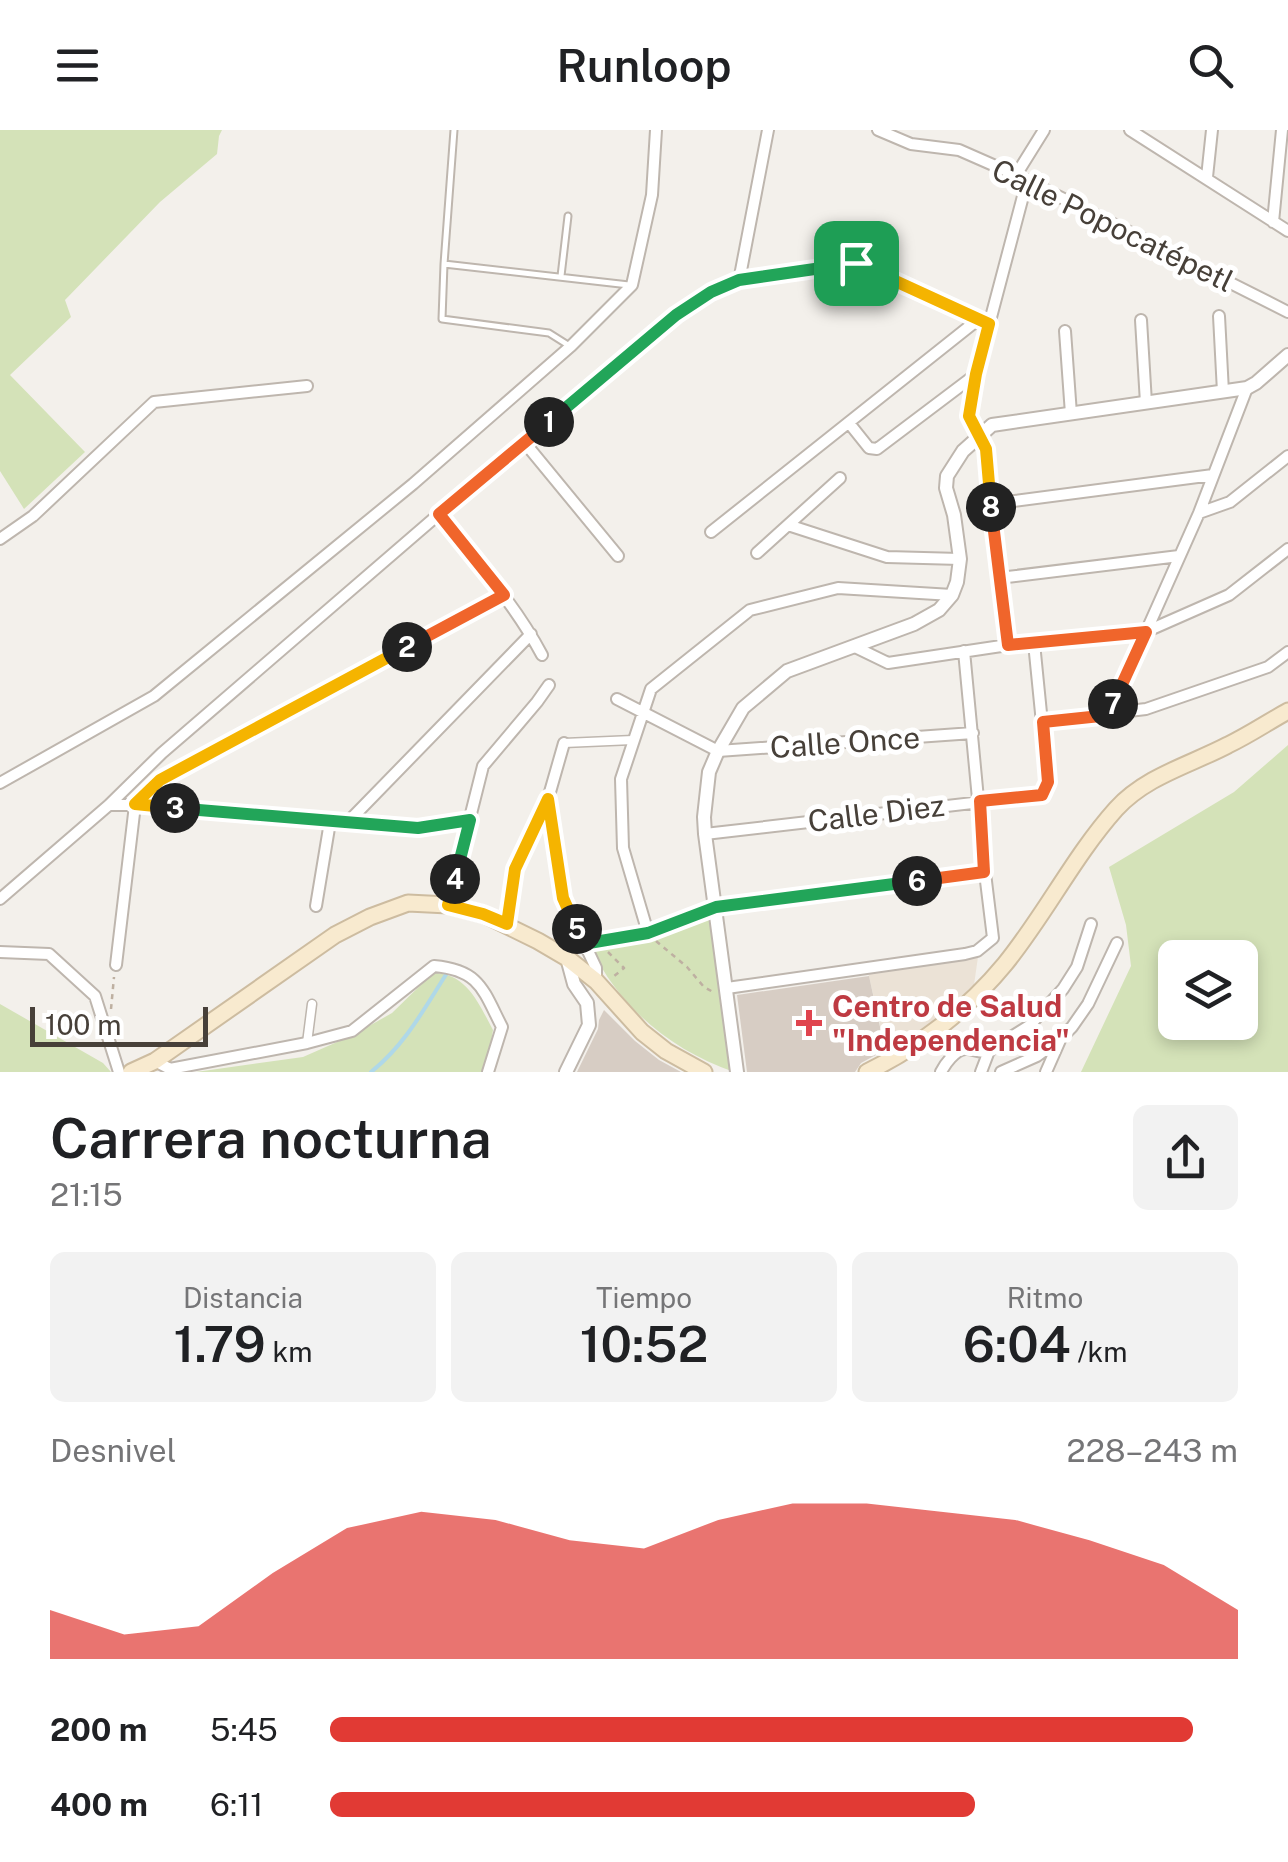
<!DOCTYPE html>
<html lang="es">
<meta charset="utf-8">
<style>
body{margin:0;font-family:"Public Sans",sans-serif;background:#f2f2f2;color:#202124;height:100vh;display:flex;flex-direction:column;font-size:38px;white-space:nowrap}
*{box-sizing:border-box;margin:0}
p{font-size:32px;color:#757577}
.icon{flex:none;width:55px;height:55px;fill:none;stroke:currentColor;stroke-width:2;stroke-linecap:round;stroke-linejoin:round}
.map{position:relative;height:942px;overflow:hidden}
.panel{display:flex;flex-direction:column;background:#fff;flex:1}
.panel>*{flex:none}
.fabs{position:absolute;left:1158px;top:810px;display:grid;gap:20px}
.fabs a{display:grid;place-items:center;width:100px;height:100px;border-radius:15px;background:#fff;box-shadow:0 5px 15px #0003;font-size:50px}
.scale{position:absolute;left:30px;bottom:25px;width:178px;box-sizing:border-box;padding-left:10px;border:5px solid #474039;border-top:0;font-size:28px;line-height:35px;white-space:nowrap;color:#474039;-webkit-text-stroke:8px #fff;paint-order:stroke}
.pin{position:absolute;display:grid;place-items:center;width:85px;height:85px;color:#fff;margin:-42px;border-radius:20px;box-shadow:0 5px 15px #0006}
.km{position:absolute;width:50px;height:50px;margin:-25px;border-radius:50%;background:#222;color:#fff;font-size:28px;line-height:50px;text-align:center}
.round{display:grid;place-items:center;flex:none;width:105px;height:105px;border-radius:15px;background:#f2f2f2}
.head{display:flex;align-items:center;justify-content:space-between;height:170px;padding:0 50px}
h1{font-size:55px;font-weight:600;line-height:75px}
.metrics{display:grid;grid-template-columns:repeat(3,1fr);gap:15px;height:170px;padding:10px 50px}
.metrics div{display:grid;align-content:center;border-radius:15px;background:#f2f2f2;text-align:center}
.metrics b{font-size:50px;font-weight:600}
.metrics small{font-size:28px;font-weight:400}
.metrics p{font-size:28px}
.chart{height:280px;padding:20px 50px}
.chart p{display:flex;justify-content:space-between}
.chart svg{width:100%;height:180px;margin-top:10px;fill:#e13a34;opacity:.7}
ul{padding:0 50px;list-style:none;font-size:32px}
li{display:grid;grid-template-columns:160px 120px 1fr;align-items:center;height:75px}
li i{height:25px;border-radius:12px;background:#e13a34}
header{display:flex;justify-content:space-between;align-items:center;height:130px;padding:0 50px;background:#fff;font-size:45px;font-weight:600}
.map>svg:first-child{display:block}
</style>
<header><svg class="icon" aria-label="menu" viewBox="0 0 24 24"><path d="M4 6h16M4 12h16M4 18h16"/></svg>Runloop<svg class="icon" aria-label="search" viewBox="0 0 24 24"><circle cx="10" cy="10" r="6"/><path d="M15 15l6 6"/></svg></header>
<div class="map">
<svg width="1288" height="942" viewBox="0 0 1288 942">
<rect width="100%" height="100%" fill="#f3f0eb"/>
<path fill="#ebe2d6" d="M978 827 974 855 940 888 887 925 868 842Z"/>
<path fill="#d4e2b8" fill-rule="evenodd" d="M0 0H222L219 6 217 24 160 72 65 170 71 187 10 245 85 322 24 379 0 341Z
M1288 615V942H1081L1131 836 1126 795 1109 737 1234 662ZM1175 828H1240V892H1175Z
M714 783 734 942C671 920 620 878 591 818L651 807Z
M433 843C467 843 479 874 493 900L486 942H196L303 927 353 905 392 883Z
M0 874 103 933 111 942H0Z"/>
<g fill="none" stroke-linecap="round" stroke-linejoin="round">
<path stroke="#afd8e8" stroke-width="4" d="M371 942C405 915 424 879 447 843"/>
</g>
<path fill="#d7cdc4" d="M869 846 885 920 861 933 855 942H747L737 865Z
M604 880 635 911 659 930 681 942H577L598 899 599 890Z"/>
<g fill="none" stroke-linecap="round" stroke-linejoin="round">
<g stroke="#beb6ae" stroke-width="9">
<path id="service" d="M454 0 444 134 442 189 549 203 568 215
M444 134 629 155
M561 146 568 86"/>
</g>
<g stroke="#beb6ae" stroke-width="11">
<path id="pedestrian" d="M564 613 633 610
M307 913 312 874"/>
</g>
<g stroke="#beb6ae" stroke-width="14">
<path id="minor" d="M878 0 911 14 959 20 1016 45 1288 182
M1130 0 1288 101
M1016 45 1044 0
M1207 47 1212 0
M1273 92 1282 0
M739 151 768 0
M1219 186 1223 262
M1141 190 1146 273
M1065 201 1071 284
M849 293 869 318 877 319 975 245
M525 313 618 426
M991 374 1213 345
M1199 383 1230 372 1288 326
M439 384C475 430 515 474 542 525
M788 395 887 427 960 429
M711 402 980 188
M0 409 33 386 154 272 307 256
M757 423 840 348
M999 448 1179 426
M1008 515 986 319 969 286 976 244 1027 51
M855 517 888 533 1008 515 1145 502 1229 465 1288 419
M617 569 718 621 973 603
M1109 585 1199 383 1247 258
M1043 591 1146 579 1268 537 1288 522
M0 653 154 566 413 354 571 216 632 155 652 65 656 0
M548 670 563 768 596 838V851
M110 675H135L418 698
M346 694 531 504
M705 704 1042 665 1048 653 1034 513
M0 769 109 675 162 623 439 384 676 185 711 162 739 151 856 133 989 194
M448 775 483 636 537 572 549 555
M316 776 330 692
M507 794 515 739 548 669 564 613
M648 803 623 718 621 649 651 559 750 480 838 458 952 465
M583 813 648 803 717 777 985 743
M0 822 49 824 95 866 119 942
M116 835 135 675 159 650 504 465
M727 858 965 824 977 821 993 808 985 743 964 521
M155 931 170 939 307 913 352 901 434 836C480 840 483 860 502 897L488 942
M941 942C945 934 955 920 965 919 974 918 977 924 989 921
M981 942 989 921 1029 896 1063 859 1077 837 1091 794
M1001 942 1037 926 1061 908
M1046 942 1061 908 1072 897 1088 874 1117 813"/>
</g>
<g stroke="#beb6ae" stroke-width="16">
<path id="tertiary" d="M566 942 589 895 587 873 574 854 567 828
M737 942 705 704 704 687 709 642 718 621 743 578 787 541 914 494 939 480 952 465 957 452 960 429 954 385 946 358 947 346 963 321 992 295 1247 258 1256 253 1288 225"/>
</g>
<g stroke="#cdbca0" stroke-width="19">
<path id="secondary" d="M131 942 155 931 335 805 370 787 408 773 448 775 483 784 538 811 567 828 596 851 642 902 666 921 704 942
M867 942C919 917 968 879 1005 834 1045 785 1074 726 1116 679 1146 646 1190 635 1228 615 1249 605 1268 592 1288 581"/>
</g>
<path stroke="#beb0a1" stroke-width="2.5" stroke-dasharray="5 5" stroke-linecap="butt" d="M429 696 456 692
M656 811 687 837 704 857 713 862
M608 822 624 838 613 847
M111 879 114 847"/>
<use href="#service" stroke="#fff" stroke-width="5"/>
<use href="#pedestrian" stroke="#fff" stroke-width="8"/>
<use href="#minor" stroke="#fff" stroke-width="10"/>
<use href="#tertiary" stroke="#fff" stroke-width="12"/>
<use href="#secondary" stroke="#f8eacf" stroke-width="15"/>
</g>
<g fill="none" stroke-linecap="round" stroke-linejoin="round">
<g stroke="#fff" stroke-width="20">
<path id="split-1" d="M549 292 676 185 711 162 739 150 856 133"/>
</g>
<g stroke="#fff" stroke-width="20">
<path id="split-2" d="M407 517 504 465 439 384 549 292"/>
</g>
<g stroke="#fff" stroke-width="20">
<path id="split-3" d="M175 678 135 674 160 650 407 517"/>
</g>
<g stroke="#fff" stroke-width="20">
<path id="split-4" d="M175 678 418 698 470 690 455 749"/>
</g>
<g stroke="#fff" stroke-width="20">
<path id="split-5" d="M455 749 448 775 483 784 507 794 515 739 548 669 563 768 577 799"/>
</g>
<g stroke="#fff" stroke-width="20">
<path id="split-6" d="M577 799 583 814 648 803 716 777 917 751"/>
</g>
<g stroke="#fff" stroke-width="20">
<path id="split-7" d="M917 751 984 742 980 671 1042 665 1048 652 1043 592 1110 585 1113 574"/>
</g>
<g stroke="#fff" stroke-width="20">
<path id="split-8" d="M991 377 1008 515 1146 502 1113 574"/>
</g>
<g stroke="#fff" stroke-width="20">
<path id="split-9" d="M856 133 989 194 976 244 969 286 986 319 991 377"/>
</g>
<use href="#split-1" stroke="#22a559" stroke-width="12"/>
<use href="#split-2" stroke="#f0652b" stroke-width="12"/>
<use href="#split-3" stroke="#f5b400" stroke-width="12"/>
<use href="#split-4" stroke="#22a559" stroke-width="12"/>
<use href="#split-5" stroke="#f5b400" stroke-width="12"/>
<use href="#split-6" stroke="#22a559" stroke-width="12"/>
<use href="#split-7" stroke="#f0652b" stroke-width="12"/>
<use href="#split-8" stroke="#f0652b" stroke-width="12"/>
<use href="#split-9" stroke="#f5b400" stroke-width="12"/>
</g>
<path fill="#e0444e" stroke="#fff" stroke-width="4" d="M804 878h10v10h10v10h-10v10h-10v-10h-10v-10h10z"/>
<g text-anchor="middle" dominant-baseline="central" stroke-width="10" stroke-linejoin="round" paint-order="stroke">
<g font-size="30" fill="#474039" stroke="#fff">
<text transform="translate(1113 95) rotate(26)">Calle Popocatépetl</text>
<text transform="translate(845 612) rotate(-4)">Calle Once</text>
<text transform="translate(876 683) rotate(-7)">Calle Diez</text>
</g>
<g font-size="30" font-weight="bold" fill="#be3a42" stroke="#fff" text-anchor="start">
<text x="832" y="876">Centro de Salud<tspan x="832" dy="34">"Independencia"</tspan></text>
</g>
</g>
</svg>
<div class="fabs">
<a><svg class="icon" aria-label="layers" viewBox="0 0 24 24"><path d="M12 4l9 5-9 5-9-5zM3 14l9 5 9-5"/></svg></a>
</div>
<div class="scale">100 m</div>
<div class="pin" style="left:856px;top:133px;background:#1e9e55"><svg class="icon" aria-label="arrive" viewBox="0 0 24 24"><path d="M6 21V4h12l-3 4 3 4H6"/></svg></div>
<b class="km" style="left:549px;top:292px">1</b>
<b class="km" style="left:407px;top:517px">2</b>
<b class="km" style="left:175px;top:678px">3</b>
<b class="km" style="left:455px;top:749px">4</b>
<b class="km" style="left:577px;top:799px">5</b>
<b class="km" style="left:917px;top:751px">6</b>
<b class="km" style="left:1113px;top:574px">7</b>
<b class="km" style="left:991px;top:377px">8</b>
</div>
<section class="panel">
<div class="head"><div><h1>Carrera nocturna</h1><p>21:15</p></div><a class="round"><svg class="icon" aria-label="share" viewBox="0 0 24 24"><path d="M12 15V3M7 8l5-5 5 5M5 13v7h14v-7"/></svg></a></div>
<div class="metrics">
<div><p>Distancia</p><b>1.79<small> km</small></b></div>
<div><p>Tiempo</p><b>10:52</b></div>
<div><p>Ritmo</p><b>6:04<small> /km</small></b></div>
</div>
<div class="chart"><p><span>Desnivel</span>228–243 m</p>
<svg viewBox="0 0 160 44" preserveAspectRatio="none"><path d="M0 44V32L10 38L20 36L30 23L40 12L50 8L60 10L70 15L80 17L90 10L100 6L110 6L120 8L130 10L140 15L150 21L160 32V44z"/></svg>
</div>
<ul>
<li><b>200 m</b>5:45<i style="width:95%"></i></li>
<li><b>400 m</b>6:11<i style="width:71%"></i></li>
</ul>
</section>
